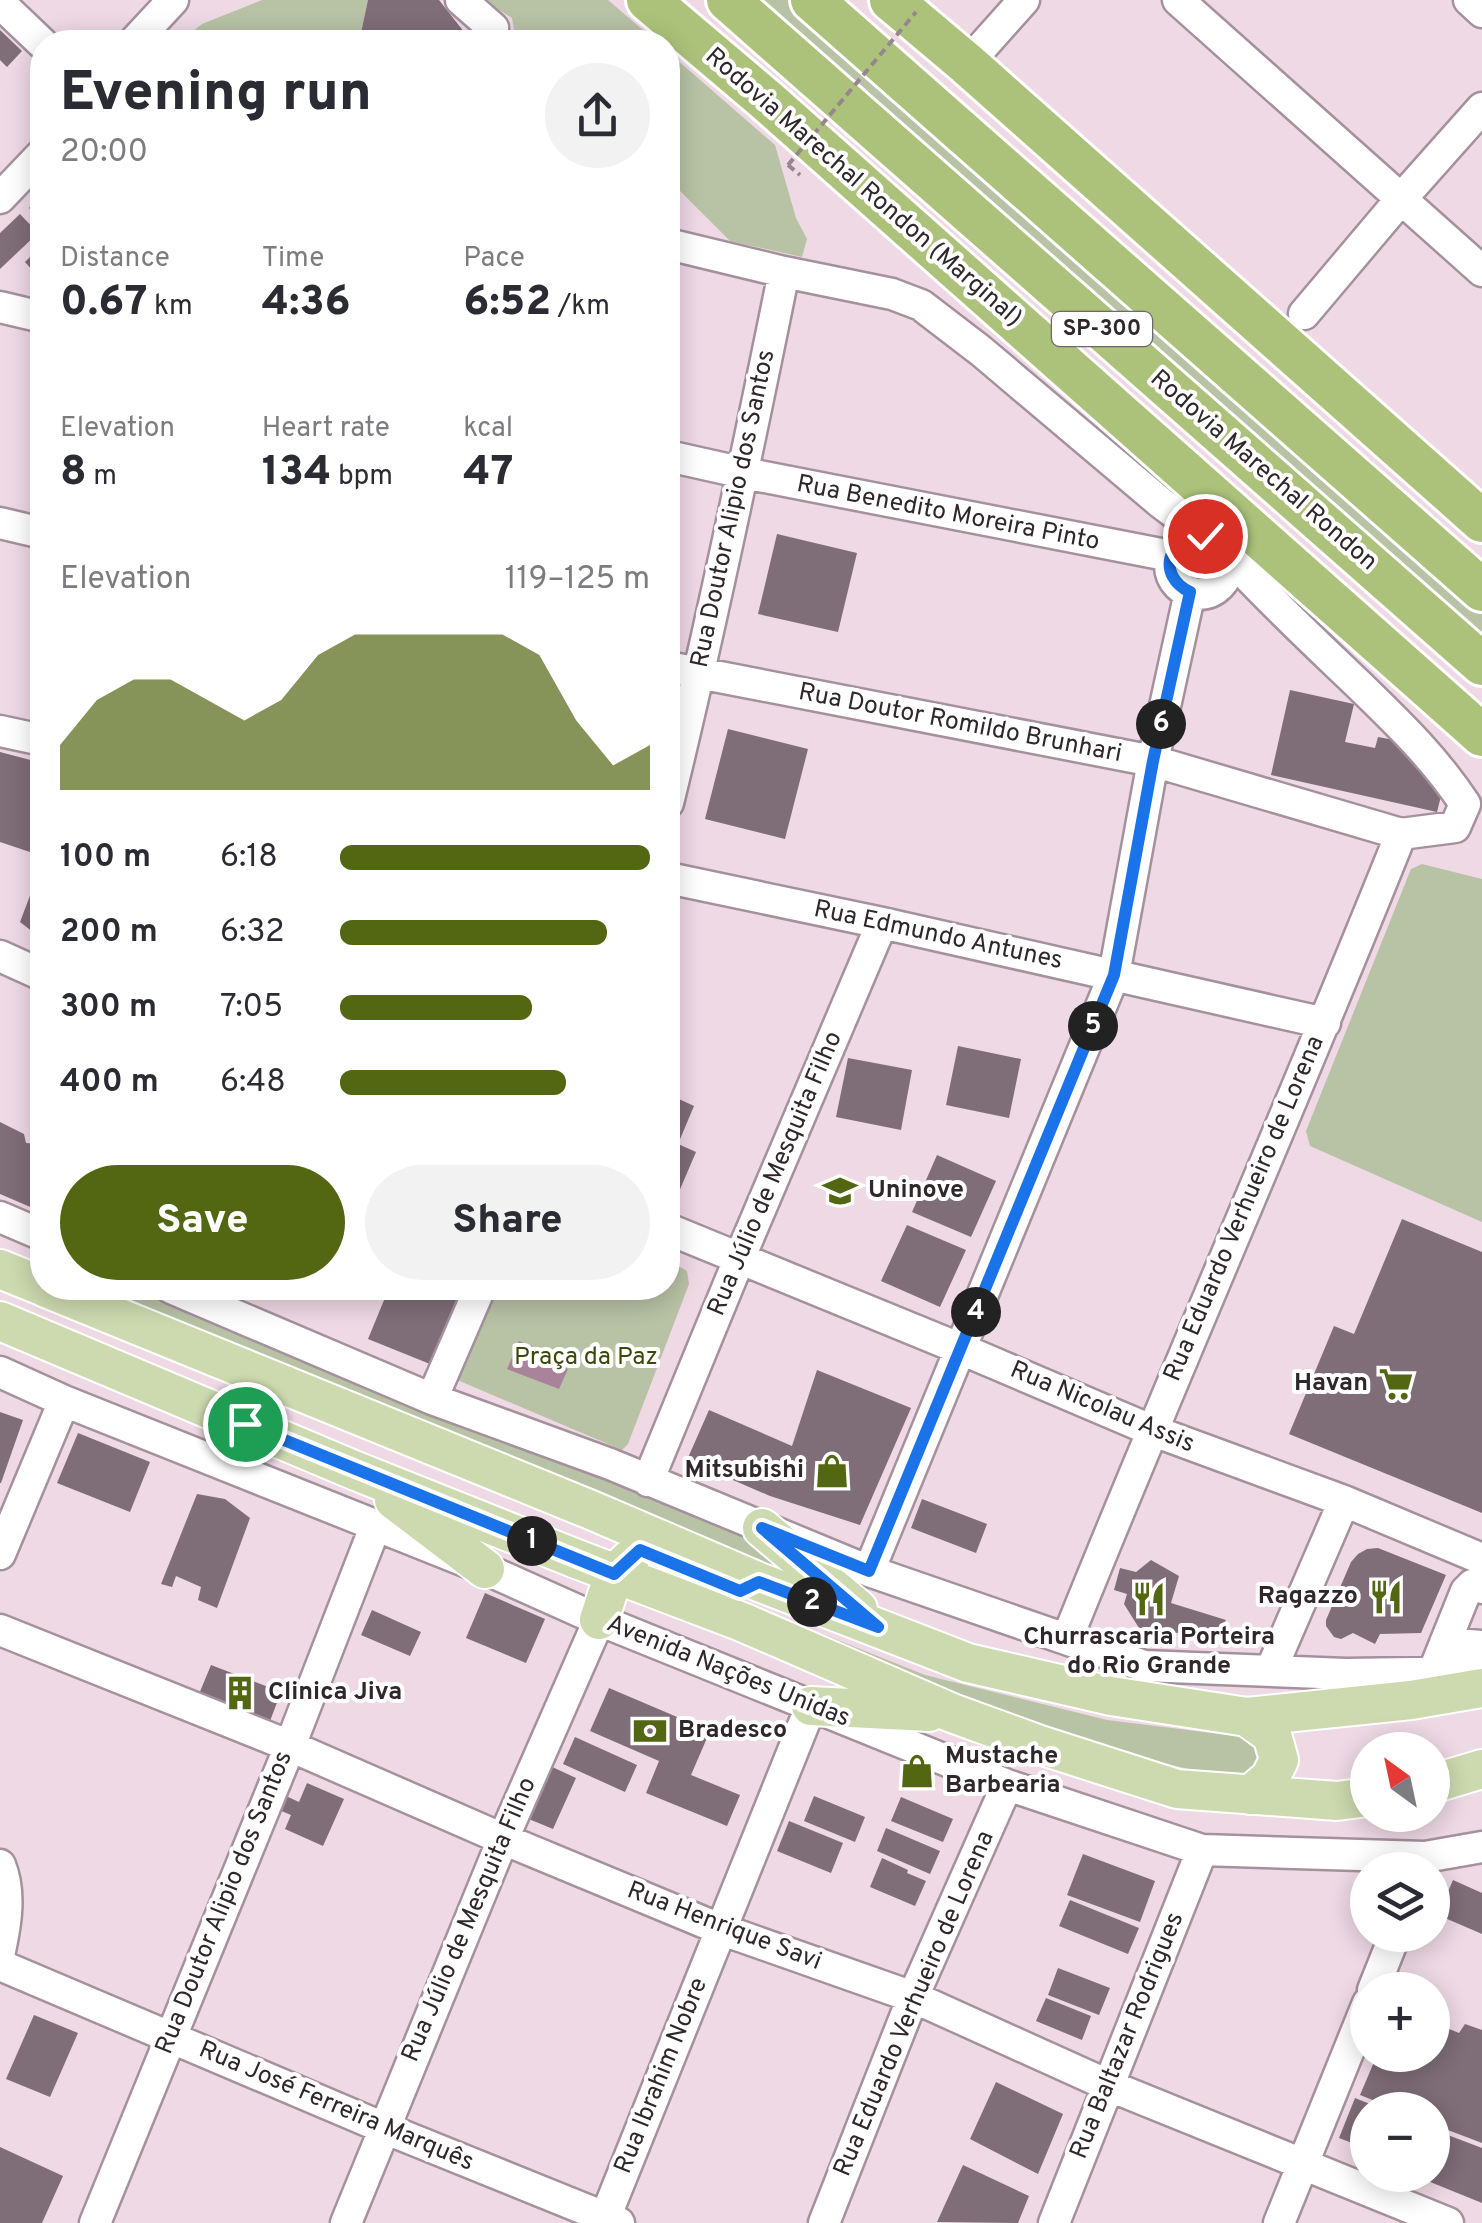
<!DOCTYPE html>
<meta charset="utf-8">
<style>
body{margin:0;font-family:Overpass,sans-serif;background:#f2f2f3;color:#2b2b33;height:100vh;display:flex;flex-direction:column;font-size:38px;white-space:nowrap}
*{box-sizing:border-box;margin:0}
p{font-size:32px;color:#7c7c81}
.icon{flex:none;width:55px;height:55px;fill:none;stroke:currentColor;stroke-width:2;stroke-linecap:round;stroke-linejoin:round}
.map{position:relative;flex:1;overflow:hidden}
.drawer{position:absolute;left:30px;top:30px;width:650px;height:1270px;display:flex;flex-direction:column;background:#fff;border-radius:40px;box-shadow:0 5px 25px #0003}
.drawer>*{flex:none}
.needle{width:65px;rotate:327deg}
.buttons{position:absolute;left:1350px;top:1732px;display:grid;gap:20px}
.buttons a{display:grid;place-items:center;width:100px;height:100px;border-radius:50%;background:#fff;box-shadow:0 5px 25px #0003;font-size:50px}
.pin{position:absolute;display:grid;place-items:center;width:85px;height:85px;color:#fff;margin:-42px;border:5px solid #fff;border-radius:50%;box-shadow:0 2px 10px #0007}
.km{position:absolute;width:50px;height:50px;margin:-25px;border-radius:50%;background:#222;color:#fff;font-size:28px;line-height:50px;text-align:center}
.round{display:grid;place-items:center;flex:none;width:105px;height:105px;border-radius:52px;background:#f2f2f3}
.head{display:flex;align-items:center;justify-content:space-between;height:170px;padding:0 30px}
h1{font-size:55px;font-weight:800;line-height:75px}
.figures{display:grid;grid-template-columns:repeat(3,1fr);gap:15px;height:170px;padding:10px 30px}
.figures div{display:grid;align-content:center}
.figures b{font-size:42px;font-weight:800}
.figures small{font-size:28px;font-weight:400}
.figures p{font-size:28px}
.chart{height:280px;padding:20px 30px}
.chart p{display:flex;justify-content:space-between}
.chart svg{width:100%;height:180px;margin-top:10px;fill:#536713;opacity:.7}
.cta{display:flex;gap:20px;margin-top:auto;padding:20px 30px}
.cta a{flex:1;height:115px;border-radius:60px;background:#536713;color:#fff;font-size:40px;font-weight:800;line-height:115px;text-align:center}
.cta a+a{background:#f2f2f3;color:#2b2b33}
ul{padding:0 30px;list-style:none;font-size:32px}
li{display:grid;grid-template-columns:160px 120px 1fr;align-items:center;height:75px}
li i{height:25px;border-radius:12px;background:#536713}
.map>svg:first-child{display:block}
</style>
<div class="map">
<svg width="1482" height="2223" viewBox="0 0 1482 2223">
<rect width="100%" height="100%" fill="#eed9e5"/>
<path fill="#b8c2a5" d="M262 0H368L359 42H179L202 24Z
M483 0H608L657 42H516L512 18Z
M748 0H791L1482 610V647Z
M668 52 775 145 796 218 807 239 802 257 730 241 680 191 668 182Z
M1422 864 1482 879V1222L1310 1146 1306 1131 1411 869Z
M668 1260 687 1271 689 1284 628 1444 622 1450 455 1379 495 1288H668Z
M82 1288H136L745 1534 799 1581Z
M648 1564 925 1675 1107 1720 1237 1736 1253 1743 1258 1756V1763L1247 1774 1237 1776 1196 1771 1123 1753 1021 1722 643 1569Z"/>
<path fill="#a88399" d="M519 1341 550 1354 548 1361 568 1369 559 1389 507 1369Z"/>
<path fill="#7f6d78" d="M368 0H439L472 42H359Z
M0 30 22 51 7 67 0 60Z
M42 193V221L29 208Z
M20 214 38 233 0 269V233Z
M42 245V281L25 262Z
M777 534 857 553 838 632 758 614Z
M1290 690 1354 704 1345 742 1375 748 1378 737 1399 741 1443 788 1437 812 1271 775Z
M728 729 808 749 785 839 705 819Z
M0 752 42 763V856L0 842Z
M42 864V939L20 922Z
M958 1046 1021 1059 1009 1118 946 1105Z
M848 1058 912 1070 901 1130 836 1117Z
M668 1094 694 1106 678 1144 696 1152 672 1208 668 1206Z
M0 1122 24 1134 26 1143 39 1144 42 1138V1212L0 1194Z
M937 1155 996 1181 971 1237 912 1212Z
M1402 1219 1482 1252V1513L1289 1434 1334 1326 1354 1334Z
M907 1225 966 1250 940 1307 881 1281Z
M389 1288H461L430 1364 368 1339Z
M817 1370 911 1408 860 1525 770 1496 687 1460 709 1410 792 1446Z
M0 1412 23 1420 1 1483H0Z
M78 1433 150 1462 130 1512 57 1483Z
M197 1494 225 1499 250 1518 217 1608 198 1600 201 1587 176 1576 172 1587 161 1584Z
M922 1499 987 1524 976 1553 911 1528Z
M1378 1548 1446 1575 1421 1633 1380 1634 1375 1644 1353 1633 1341 1639 1334 1637 1326 1626V1620L1351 1562 1358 1554 1367 1549Z
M1151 1560 1179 1576 1171 1603 1226 1620 1217 1638 1139 1628 1124 1604 1127 1594 1114 1590 1120 1568 1136 1572Z
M485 1593 545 1619 526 1663 466 1638Z
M372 1610 421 1632 410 1656 361 1635Z
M211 1665 281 1692 270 1721 199 1694Z
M609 1688 710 1731 691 1775 740 1795 727 1826 646 1793 659 1761 590 1731Z
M575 1737 637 1765 625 1792 563 1764Z
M548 1765 576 1778 553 1829 524 1817Z
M307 1783 344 1799 323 1846 285 1829 291 1815 279 1810 286 1796 299 1802Z
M814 1796 865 1817 855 1842 804 1821Z
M901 1797 953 1819 943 1842 891 1821Z
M789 1821 843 1843 831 1873 777 1851Z
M886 1828 940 1851 930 1874 877 1851Z
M1083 1854 1155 1881 1140 1922 1067 1895Z
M882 1858 908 1870 907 1873 926 1881 915 1906 870 1887Z
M1453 1880 1482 1893V1934L1438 1915Z
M1070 1900 1139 1928 1128 1954 1059 1926Z
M1058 1968 1110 1988 1099 2015 1048 1995Z
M1046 1998 1091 2016 1082 2040 1036 2021Z
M34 2015 78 2033 50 2097 6 2079Z
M1432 2022 1459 2033 1465 2024 1482 2030V2143L1432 2124V2110H1398L1360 2095 1377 2055H1432Z
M996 2082 1063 2114 1038 2174 970 2139Z
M1355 2098 1385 2110H1368V2157L1357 2153 1360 2146 1339 2138Z
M1432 2129 1482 2148V2203L1413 2175H1432Z
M0 2147 63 2176 42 2223H0Z
M963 2165 1029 2196 1018 2223 937 2222Z"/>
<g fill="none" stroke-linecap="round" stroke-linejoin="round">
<g stroke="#a5919d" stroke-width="35">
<path id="minor" d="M461 0 493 28 489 42
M1178 0 1482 271
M1469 0 1482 12
M0 3 42 43
M134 42 173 0
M967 64 1024 0
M0 198 42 154
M668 244 784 272 892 294 921 305 981 351 1161 503 1205 536
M0 307 42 317
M1304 314 1401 199 1482 108
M668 456 744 473 1171 556
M0 523 42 533
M1170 565a29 29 0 1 1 58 0a29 29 0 1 1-58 0Z
M668 667 1153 761 1401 834 1455 827 1465 804C1434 757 1398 723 1358 684 1313 641 1268 599 1226 553
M0 731 42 740
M668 803C711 627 748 450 784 272
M668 878 882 923 1325 1023
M0 956 42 975
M0 1217 42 1235
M668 1229 961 1349 1151 1430 1344 1501 1482 1559
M171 1288 432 1399 610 1464 869 1571 1144 1666 1346 1674 1482 1672
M0 1372 64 1401 485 1569 599 1620 1007 1785 1202 1850 1425 1857 1482 1847
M432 1399 480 1288
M648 1481 740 1257 882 923
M0 1554 64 1401
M869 1571 1114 975 1153 761 1190 592
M0 1630 290 1746 503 1839 720 1929 913 1997 1110 2086 1448 2223
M1067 1639C1175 1370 1293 1104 1401 834
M1445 1643 1482 1646
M1271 1670 1344 1501
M1433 1673 1466 1591 1472 1585 1482 1588
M0 1865C11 1892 6 1923 0 1951
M0 1965 384 2128 619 2223
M1373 1990 1395 1935
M95 2223 290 1746 375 1527
M346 2223 503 1839 599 1620
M603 2223 811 1706
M824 2223 913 1997 1007 1785
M1054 2223 1202 1850
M1279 2223 1368 2003"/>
</g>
<g stroke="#fff" stroke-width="42">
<path id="major" d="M0 1269 42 1286
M46 1288 591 1510 759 1582 968 1663 1111 1696 1247 1717 1411 1700 1482 1688
M0 1321 356 1471 574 1558 742 1622 952 1713 1040 1745 1177 1789 1337 1801 1368 1797
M394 1500 485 1569
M762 1528 858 1609
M599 1620 614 1574 630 1559
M811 1706 929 1712
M1247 1717 1272 1735 1279 1760 1270 1778 1250 1795
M1432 1784 1482 1769"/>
</g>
<g stroke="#fff" stroke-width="48">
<path id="highway" d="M648 0 766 100 1482 735
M728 0 1482 664
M812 0 1482 590
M891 0 967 64 1482 521"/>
</g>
<path stroke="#96878f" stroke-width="4" stroke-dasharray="8 5" stroke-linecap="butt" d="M788 165 800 175"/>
<use href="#minor" stroke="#fff" stroke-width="30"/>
<use href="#major" stroke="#cddaaf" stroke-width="38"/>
<use href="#highway" stroke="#acc27a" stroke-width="42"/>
<path stroke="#96878f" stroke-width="4" stroke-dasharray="8 5" stroke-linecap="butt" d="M788 165 916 12"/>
</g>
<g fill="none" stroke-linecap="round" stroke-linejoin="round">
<g stroke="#fff" stroke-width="20">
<path id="route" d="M245 1424 614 1574 640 1550 740 1591 759 1582 878 1627 762 1528 869 1571 1114 975 1153 761 1190 592C1156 576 1167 535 1205 536"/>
</g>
<use href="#route" stroke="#1a73e8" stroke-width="12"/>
</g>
<defs>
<g id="university-bare" transform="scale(2.7)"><path d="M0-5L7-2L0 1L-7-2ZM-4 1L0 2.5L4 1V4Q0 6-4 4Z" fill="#536713" stroke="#fff" stroke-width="2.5" paint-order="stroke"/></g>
<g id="supermarket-bare" transform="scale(2.7)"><path d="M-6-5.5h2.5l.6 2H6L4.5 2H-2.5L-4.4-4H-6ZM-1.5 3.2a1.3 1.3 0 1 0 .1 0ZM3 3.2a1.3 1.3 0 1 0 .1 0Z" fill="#536713" stroke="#fff" stroke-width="2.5" paint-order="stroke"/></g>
<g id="shop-bare" transform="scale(2.7)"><path d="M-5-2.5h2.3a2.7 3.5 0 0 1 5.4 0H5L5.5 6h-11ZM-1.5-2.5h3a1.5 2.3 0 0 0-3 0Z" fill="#536713" stroke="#fff" stroke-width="2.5" paint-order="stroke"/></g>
<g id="restaurant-bare" transform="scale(2.7)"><path d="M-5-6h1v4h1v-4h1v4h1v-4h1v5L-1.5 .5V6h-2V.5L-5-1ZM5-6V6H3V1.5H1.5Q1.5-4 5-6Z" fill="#536713" stroke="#fff" stroke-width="2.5" paint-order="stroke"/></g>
<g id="building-bare" transform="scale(2.7)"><path d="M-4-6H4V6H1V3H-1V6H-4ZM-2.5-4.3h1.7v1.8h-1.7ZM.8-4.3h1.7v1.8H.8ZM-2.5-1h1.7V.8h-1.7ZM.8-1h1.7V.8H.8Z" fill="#536713" stroke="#fff" stroke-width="2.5" paint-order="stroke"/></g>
<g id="bank-bare" transform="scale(2.7)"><path d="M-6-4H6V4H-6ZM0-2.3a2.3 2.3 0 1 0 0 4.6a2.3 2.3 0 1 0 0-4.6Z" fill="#536713" stroke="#fff" stroke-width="2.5" paint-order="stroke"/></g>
</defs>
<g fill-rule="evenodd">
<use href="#university-bare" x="840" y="1191"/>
<use href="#supermarket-bare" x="1396" y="1384"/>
<use href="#shop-bare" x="832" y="1471"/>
<use href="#restaurant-bare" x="1386" y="1597"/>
<use href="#restaurant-bare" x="1149" y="1599"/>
<use href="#building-bare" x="240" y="1693"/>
<use href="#bank-bare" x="650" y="1731"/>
<use href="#shop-bare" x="917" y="1771"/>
</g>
<g text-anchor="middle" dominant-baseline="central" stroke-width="8" stroke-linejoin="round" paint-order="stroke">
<rect fill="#fff" stroke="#6d686b" stroke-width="2.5" x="1052" y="312" width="100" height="34" rx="8"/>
<g font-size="22" font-weight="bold" fill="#2f272b">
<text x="1102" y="329">SP-300</text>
</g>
<g font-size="25" fill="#2f272b" stroke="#fff">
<text transform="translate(863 188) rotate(41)">Rodovia Marechal Rondon (Marginal)</text>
<text transform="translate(1263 471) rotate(41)">Rodovia Marechal Rondon</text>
<text transform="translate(734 509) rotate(-78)">Rua Doutor Alipio dos Santos</text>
<text transform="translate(948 514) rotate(11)">Rua Benedito Moreira Pinto</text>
<text transform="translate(960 724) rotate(11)">Rua Doutor Romildo Brunhari</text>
<text transform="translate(938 936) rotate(12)">Rua Edmundo Antunes</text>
<text transform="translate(776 1174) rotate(-67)">Rua Júlio de Mesquita Filho</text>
<text transform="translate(1245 1209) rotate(-67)">Rua Eduardo Verhueiro de Lorena</text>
<text transform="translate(1102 1408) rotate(23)">Rua Nicolau Assis</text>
<text transform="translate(728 1672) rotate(22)">Avenida Nações Unidas</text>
<text transform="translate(225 1903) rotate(-68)">Rua Doutor Alipio dos Santos</text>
<text transform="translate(470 1920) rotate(-67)">Rua Júlio de Mesquita Filho</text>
<text transform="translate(724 1927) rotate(21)">Rua Henrique Savi</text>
<text transform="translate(915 2004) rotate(-67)">Rua Eduardo Verhueiro de Lorena</text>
<text transform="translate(1128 2036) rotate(-68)">Rua Baltazar Rodrigues</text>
<text transform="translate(662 2076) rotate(-68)">Rua Ibrahim Nobre</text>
<text transform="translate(336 2107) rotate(23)">Rua José Ferreira Marquês</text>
</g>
<g font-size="25" font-weight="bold" fill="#2f272b" stroke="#fff" text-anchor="start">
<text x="868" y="1191">Uninove</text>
<text x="1368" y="1384" text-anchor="end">Havan</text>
<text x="804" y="1471" text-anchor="end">Mitsubishi</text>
<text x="1358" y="1597" text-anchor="end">Ragazzo</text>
<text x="1149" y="1638" text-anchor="middle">Churrascaria Porteira<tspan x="1149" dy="29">do Rio Grande</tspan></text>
<text x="268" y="1693">Clinica Jiva</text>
<text x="678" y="1731">Bradesco</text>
<text x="945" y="1757">Mustache<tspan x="945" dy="29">Barbearia</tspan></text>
</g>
<g font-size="25" fill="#3a480c" stroke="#fff">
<text x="586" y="1358">Praça da Paz</text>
</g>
</g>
</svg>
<div class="buttons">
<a><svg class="needle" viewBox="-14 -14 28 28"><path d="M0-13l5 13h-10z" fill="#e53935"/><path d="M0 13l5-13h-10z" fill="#7c7c81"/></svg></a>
<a><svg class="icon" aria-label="layers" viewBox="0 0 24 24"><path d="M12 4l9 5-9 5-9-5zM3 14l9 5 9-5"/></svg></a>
<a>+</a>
<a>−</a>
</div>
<div class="pin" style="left:245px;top:1424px;background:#1e9e55"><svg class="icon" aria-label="arrive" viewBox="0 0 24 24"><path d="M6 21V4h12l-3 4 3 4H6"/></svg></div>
<div class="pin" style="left:1205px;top:536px;background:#d93025"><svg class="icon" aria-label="check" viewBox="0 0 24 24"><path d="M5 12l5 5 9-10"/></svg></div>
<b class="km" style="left:532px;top:1541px">1</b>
<b class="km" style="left:812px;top:1602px">2</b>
<b class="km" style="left:976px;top:1312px">4</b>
<b class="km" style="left:1093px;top:1026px">5</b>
<b class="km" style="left:1161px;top:724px">6</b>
<section class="drawer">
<div class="head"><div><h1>Evening run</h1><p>20:00</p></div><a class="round"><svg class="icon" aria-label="share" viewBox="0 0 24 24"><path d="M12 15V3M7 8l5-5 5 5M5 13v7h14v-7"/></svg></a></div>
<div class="figures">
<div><p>Distance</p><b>0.67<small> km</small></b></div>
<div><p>Time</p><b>4:36</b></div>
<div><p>Pace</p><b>6:52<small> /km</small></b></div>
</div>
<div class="figures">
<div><p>Elevation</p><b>8<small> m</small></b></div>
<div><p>Heart rate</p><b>134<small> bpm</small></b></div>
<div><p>kcal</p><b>47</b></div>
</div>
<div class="chart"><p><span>Elevation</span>119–125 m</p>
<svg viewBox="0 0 160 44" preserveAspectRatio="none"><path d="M0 44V33L10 22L20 17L30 17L40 22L50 27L60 22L70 11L80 6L90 6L100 6L110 6L120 6L130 11L140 27L150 38L160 33V44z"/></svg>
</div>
<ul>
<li><b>100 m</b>6:18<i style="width:100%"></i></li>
<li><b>200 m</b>6:32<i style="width:86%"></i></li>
<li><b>300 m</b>7:05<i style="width:62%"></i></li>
<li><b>400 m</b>6:48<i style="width:73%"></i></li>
</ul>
<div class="cta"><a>Save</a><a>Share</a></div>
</section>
</div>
